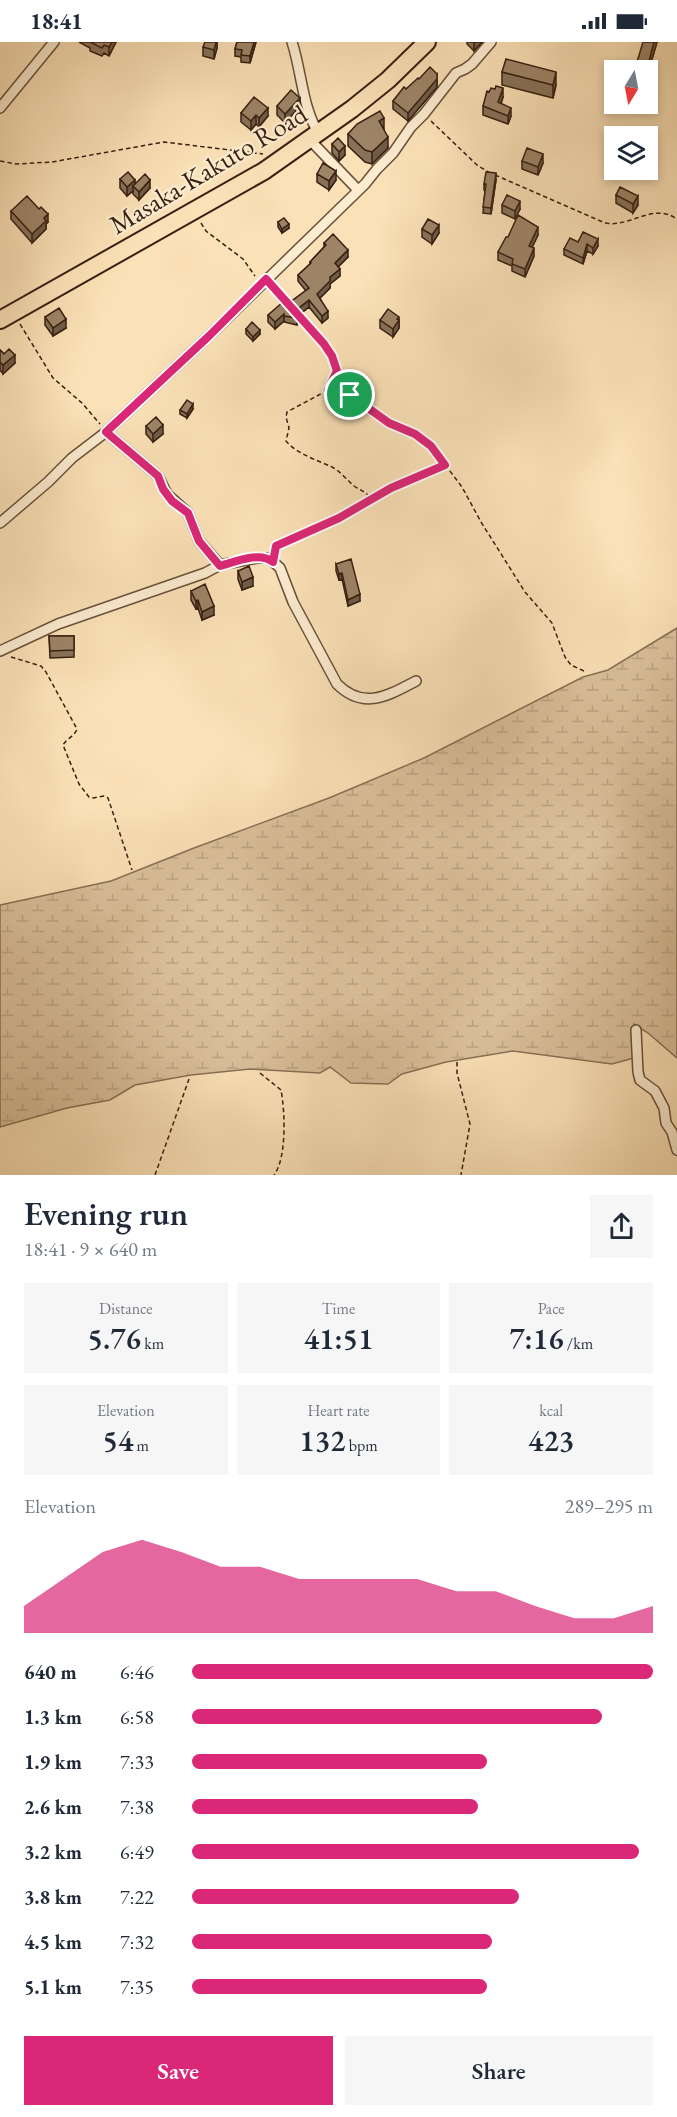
<!DOCTYPE html>
<meta charset="utf-8">
<style>
body{margin:0;font-family:"EB Garamond",serif;background:#f6f6f7;color:#1f2937;height:100vh;display:flex;flex-direction:column;font-size:22px;white-space:nowrap}
*{box-sizing:border-box;margin:0}
p{font-size:20px;color:#747a83}
.icon{flex:none;width:33px;height:33px;fill:none;stroke:currentColor;stroke-width:2;stroke-linecap:round;stroke-linejoin:round}
.map{position:relative;height:1133px;overflow:hidden}
.panel{display:flex;flex-direction:column;background:#fff;flex:1}
.panel>*{flex:none}
.needle{width:39px;rotate:190deg}
.tools{position:absolute;left:604px;top:18px;display:grid;gap:12px}
.tools a{display:grid;place-items:center;width:54px;height:54px;border-radius:0px;background:#fff;box-shadow:0 3px 9px #0003;font-size:30px}
.pin{position:absolute;display:grid;place-items:center;width:51px;height:51px;color:#fff;margin:-26px;border:3px solid #fff;border-radius:50%;box-shadow:0 2px 6px #0007}
.round{display:grid;place-items:center;flex:none;width:63px;height:63px;border-radius:0px;background:#f6f6f7}
.overview{display:flex;align-items:center;justify-content:space-between;height:102px;padding:0 24px}
h1{font-size:33px;font-weight:600;line-height:45px}
.metrics{display:grid;grid-template-columns:repeat(3,1fr);gap:9px;height:102px;padding:6px 24px}
.metrics div{display:grid;align-content:center;border-radius:0px;background:#f6f6f7;text-align:center}
.metrics b{font-size:30px;font-weight:600}
.metrics small{font-size:16px;font-weight:400}
.metrics p{font-size:16px}
.chart{height:168px;padding:12px 24px}
.chart p{display:flex;justify-content:space-between}
.chart svg{width:100%;height:108px;margin-top:6px;fill:#db2777;opacity:.7}
.primary-button{display:flex;gap:12px;margin-top:auto;padding:12px 24px}
.primary-button a{flex:1;height:69px;border-radius:0px;background:#db2777;color:#fff;font-size:24px;font-weight:600;line-height:69px;text-align:center}
.primary-button a+a{background:#f6f6f7;color:#1f2937}
ul{padding:0 24px;list-style:none;font-size:20px}
li{display:grid;grid-template-columns:96px 72px 1fr;align-items:center;height:45px}
li i{height:15px;border-radius:8px;background:#db2777}
.status{display:flex;justify-content:space-between;align-items:center;height:42px;padding:0 30px;background:#fff;direction:ltr}
.status svg{height:16px;fill:currentColor}
.map>svg:first-child{display:block}
</style>
<div class="status"><b>18:41</b><svg viewBox="0 0 49 12"><path d="M0 12V9h3v3zM5 12V6h3v6zM10 12V3h3v9zM15 12V0h3v12zM26 1h20v11H26zM47 4h2v5h-2z"/></svg></div>
<div class="map">
<svg width="677" height="1133" viewBox="0 0 677 1133">
<defs>
<pattern id="wetland-marsh" width="20" height="14" patternUnits="userSpaceOnUse" patternTransform="scale(1.5)"><rect width="20" height="14" fill="#dac09b"/><path d="M1 5h8M5 5V1M11 12h8M15 12V8" fill="none" stroke="#bca584"/></pattern>
</defs>
<rect width="100%" height="100%" fill="#fbe1b7"/>
<filter id="stains"><feTurbulence type="fractalNoise" baseFrequency=".00333" numOctaves="4"/><feColorMatrix values="0 0 0 0 .2 0 0 0 0 .09 0 0 0 0 .02 0 0 0 .5 -.17"/></filter>
<radialGradient id="worn" r=".72"><stop offset=".6" stop-color="#630" stop-opacity="0"/><stop offset="1" stop-color="#630" stop-opacity=".3"/></radialGradient>
<path fill="url(#wetland-marsh)" stroke="#897056" stroke-width="1.5" d="M677 586V1016L648 991 634 982V1016L612 1022 513 1009 446 1020 402 1032 388 1042 351 1041 330 1025 320 1031 250 1027 191 1033 135 1043 110 1058 67 1066 0 1085V863L111 839 194 806 329 756 424 716 583 635 608 628Z"/>
<g fill="none" stroke-linecap="round" stroke-linejoin="round">
<g stroke="#69503a" stroke-width="12">
<path id="street" d="M292 0C302 31 302 65 319 92
M0 66 54 0
M310 98 358 148
M106 390 158 434 167 452 188 471 199 499 220 523
M0 481 48 440 72 416 106 390 210 293 365 142 377 127 393 111 411 85 424 72 456 31 465 27 472 22 491 0
M0 609 58 582 205 531 220 523 257 516H269L280 526 293 560 337 642C364 669 389 653 416 639
M636 988 638 1030 640 1038 655 1049 664 1066 666 1081 672 1090 677 1108"/>
</g>
<g stroke="#381f11" stroke-width="20">
<path id="highway" d="M0 278 264 129 352 67 388 38 427 0"/>
</g>
<path stroke="#381f11" stroke-width="1.5" stroke-dasharray="4.5 3" stroke-linecap="butt" d="M431 79 477 123 490 131
M0 119 16 122 52 120 164 100 263 112
M495 133 605 181C630 186 653 160 677 177
M201 181 206 189 243 217 255 234
M273 244 290 263
M299 273 324 302 337 329 328 348 287 370 286 375 289 386 286 399C297 412 317 418 332 425 340 429 347 438 354 444 361 449 368 450 372 459
M20 282 53 336 82 361 100 382
M328 348 350 353 389 381 415 392 431 404 462 445 481 480 525 550 552 581 565 615 571 623 586 630
M276 507V504L339 476 391 446 445 424
M11 615 41 624 46 630 77 687C75 694 67 696 63 703L79 742 89 755 93 756 104 754 108 756 132 828
M457 1020V1031L470 1082 461 1133
M260 1031 281 1048C285 1069 287 1116 274 1133
M155 1133 189 1037"/>
<use href="#street" stroke="#fcecd0" stroke-width="9"/>
<use href="#highway" stroke="#fbe1b7" stroke-width="16"/>
</g>
<path fill="#877259" stroke="#381f11" stroke-width="1.5" d="M79 0H116L109 14 104 11 102 14 90 9V6Z
M217 0V6L214 17 203 14V5Z
M237 0H256L250 21 241 20V15L235 14V7Z
M467 0H482L474 9 467 2Z
M657 0 648 31V28H637V20Z
M502 30 556 43 553 56 502 43Z
M419 37 437 39V45L408 79 393 67V59L406 47Z
M503 55 501 62 511 74 508 82 483 73V64Z
M277 64H300L285 81 277 73Z
M241 71 268 74 259 85 256 82 251 88 241 80Z
M384 88 388 106 372 122 365 120 348 104V92Z
M332 102 345 113 339 119 332 111Z
M522 119 543 121 538 133 522 127Z
M317 132 336 138 329 148 317 140Z
M120 137 135 141 150 146 139 158 133 152V149L127 154 120 146Z
M496 138 491 172 483 171 485 149 484 148V142Z
M616 153 638 163 633 171 616 161Z
M502 163 520 167 515 177 502 171Z
M11 169 48 180 46 182V187L32 201 11 177Z
M278 180 289 186 282 191 278 185Z
M422 187 439 191 432 202 422 195Z
M538 193 532 205 534 214 525 235 512 229V224L498 218V210L508 195Z
M578 200 598 204 593 212 587 209 583 222 564 213V207Z
M324 201 348 215 338 225 340 234 330 242V246L320 256 328 276 322 281 309 265 299 273 297 283 284 280V279L275 287 268 280V273L286 263 306 249 298 239V233L310 222V220L324 205Z
M45 275 66 286 53 294 45 283Z
M380 278H399V286L393 295 380 286Z
M246 287 260 292 253 299 246 292Z
M0 308 15 321 3 332 0 328Z
M193 367 187 376 180 372V368Z
M146 384 163 392 153 400 146 392Z
M336 522 360 559 348 564 342 537 339 538 336 529Z
M238 529 253 544 242 548 238 537Z
M191 549 214 573 202 578 198 566 196 567 191 558Z
M49 594H74V615L50 616Z"/>
<path fill="#6e5c48" stroke="#381f11" stroke-width="1.5" d="M112 0H116L109 14V5Z
M216 0H217V6L214 17V8Z
M254 0H256L250 21V14Z
M474 0H482L474 9Z
M654 0H657L648 31V23Z
M556 30V43L553 56V43Z
M437 32V45L408 79V71Z
M503 46V55L498 69V60Z
M300 56V64L285 81V72Z
M268 66V74L259 85V76Z
M511 66V74L508 82V74Z
M256 73V82L251 88V79Z
M384 76V88L379 79Z
M388 95V106L372 122V110Z
M345 104V113L339 119V110Z
M543 112V121L538 133V125Z
M336 129V138L329 148V139Z
M496 131V138L491 172V166Z
M135 138V146L133 144V149L127 154V145Z
M150 138V146L139 158V150Z
M638 154V163L633 171V162Z
M520 159V167L515 177V169Z
M48 172V180L46 182V187L32 201V192L44 176Z
M289 182V186L282 191V187Z
M439 183V191L432 202V193Z
M538 185V193L529 212V204Z
M598 197V204L593 212V206Z
M587 202V209L583 222V216Z
M534 206V214L525 235V227Z
M348 208V215L335 228V221Z
M340 227V234L330 242V246L317 259V252L330 235Z
M309 258V265L299 273 297 283 299 266Z
M328 269V276L322 281V274Z
M284 272V279L275 287V280Z
M399 275V286L393 295V287Z
M66 277V286L53 294V286Z
M260 288V292L253 299V295Z
M15 313V321L3 332V323Z
M193 362V367L187 376V372Z
M163 383V392L153 400V392Z
M342 531V537L339 538V532Z
M253 535V544L242 548V540Z
M360 552V559L348 564V558Z
M198 558V566L196 567V559Z
M214 564V573L202 578V570Z"/>
<path fill="#9d8467" stroke="#381f11" stroke-width="1.5" d="M90 0H112L109 5 104 3 102 6Z
M205 0H216L214 8 203 5Z
M237 0H254L250 14 241 13 242 8 235 7Z
M643 0H654L648 23 637 20Z
M506 17 556 30 553 43 502 30Z
M430 25 437 32V37L408 71 393 59 404 45 406 47 418 36 419 37Z
M496 44 503 46 498 60 511 66 508 74 483 64 487 49 489 50 491 46 495 47Z
M291 48 300 56 285 72 277 64Z
M254 55 268 66 259 76 256 73 251 79 241 71Z
M380 69 384 76 379 79 388 95 372 110 365 108 348 92 357 82Z
M338 96 345 104 339 110 332 102Z
M527 106 543 112 538 125 522 119Z
M323 121 336 129 329 139 317 132Z
M128 130 135 138 127 145 120 137Z
M486 130 496 131 491 166 483 165 486 142H484Z
M145 132 150 138 139 150 133 144Z
M620 145 638 154 633 162 616 153Z
M507 153 520 159 515 169 502 163Z
M27 154 39 167 41 165 48 172 44 176 46 179 32 192 11 169Z
M518 173 538 185 529 204 534 206 525 227 512 222 513 217 498 210 506 195H508Z
M284 176 289 182 282 187 278 180Z
M428 177 439 183 432 193 422 187Z
M583 190 598 197 593 206 587 202 583 216 564 207 570 196 578 200Z
M333 192 348 208 335 221 340 227 330 235V239L317 252 328 269 322 274 309 258 299 266 297 276 284 274V272L275 280 268 273 283 260 286 263 309 246 298 233 311 221 310 220 326 203 324 201Z
M59 266 66 277 53 286 45 275Z
M388 267 399 275 397 277 399 278 393 287 380 278Z
M252 280 260 288 253 295 246 287Z
M9 307 15 313 3 323 0 320V308L4 312Z
M187 358 193 362 187 372 180 368Z
M156 375 163 383 153 392 146 384Z
M351 517 360 552 348 558 342 531 339 532 336 522Z
M249 524 253 535 242 540 238 529Z
M205 542 214 564 202 570 198 558 196 559 191 549Z
M49 594H74V608L50 609Z"/>
<g fill="none" stroke-linecap="round" stroke-linejoin="round">
<g stroke="#fff" stroke-width="12">
<path id="route" d="M266 237 324 302 332 314 337 329 328 348 350 353 389 381 415 392 431 404 445 423 391 446 339 476 276 504 273 520C260 509 235 520 220 524L199 499 188 471 172 459 163 447 158 434 106 390 210 293Z"/>
</g>
<use href="#route" stroke="#db2777" stroke-width="8"/>
</g>
<g text-anchor="middle" dominant-baseline="central" stroke-width="4.5" stroke-linejoin="round" paint-order="stroke">
<g font-size="27" fill="#381f11" stroke="#fcecd0">
<text transform="translate(208 127) rotate(-31)">Masaka-Kakuto Road</text>
</g>
</g>
<rect width="100%" height="100%" filter="url(#stains)"/>
<rect width="100%" height="100%" fill="url(#worn)"/>
</svg>
<div class="tools">
<a><svg class="needle" viewBox="-14 -14 28 28"><path d="M0-13l5 13h-10z" fill="#e53935"/><path d="M0 13l5-13h-10z" fill="#747a83"/></svg></a>
<a><svg class="icon" aria-label="layers" viewBox="0 0 24 24"><path d="M12 4l9 5-9 5-9-5zM3 14l9 5 9-5"/></svg></a>
</div>
<div class="pin" style="left:350px;top:353px;background:#1e9e55"><svg class="icon" aria-label="arrive" viewBox="0 0 24 24"><path d="M6 21V4h12l-3 4 3 4H6"/></svg></div>
</div>
<section class="panel">
<div class="overview"><div><h1>Evening run</h1><p>18:41 · 9 × 640 m</p></div><a class="round"><svg class="icon" aria-label="share" viewBox="0 0 24 24"><path d="M12 15V3M7 8l5-5 5 5M5 13v7h14v-7"/></svg></a></div>
<div class="metrics">
<div><p>Distance</p><b>5.76<small> km</small></b></div>
<div><p>Time</p><b>41:51</b></div>
<div><p>Pace</p><b>7:16<small> /km</small></b></div>
</div>
<div class="metrics">
<div><p>Elevation</p><b>54<small> m</small></b></div>
<div><p>Heart rate</p><b>132<small> bpm</small></b></div>
<div><p>kcal</p><b>423</b></div>
</div>
<div class="chart"><p><span>Elevation</span>289–295 m</p>
<svg viewBox="0 0 160 44" preserveAspectRatio="none"><path d="M0 44V33L10 22L20 11L30 6L40 11L50 17L60 17L70 22L80 22L90 22L100 22L110 27L120 27L130 33L140 38L150 38L160 33V44z"/></svg>
</div>
<ul>
<li><b>640 m</b>6:46<i style="width:100%"></i></li>
<li><b>1.3 km</b>6:58<i style="width:89%"></i></li>
<li><b>1.9 km</b>7:33<i style="width:64%"></i></li>
<li><b>2.6 km</b>7:38<i style="width:62%"></i></li>
<li><b>3.2 km</b>6:49<i style="width:97%"></i></li>
<li><b>3.8 km</b>7:22<i style="width:71%"></i></li>
<li><b>4.5 km</b>7:32<i style="width:65%"></i></li>
<li><b>5.1 km</b>7:35<i style="width:64%"></i></li>
</ul>
<div class="primary-button"><a>Save</a><a>Share</a></div>
</section>
